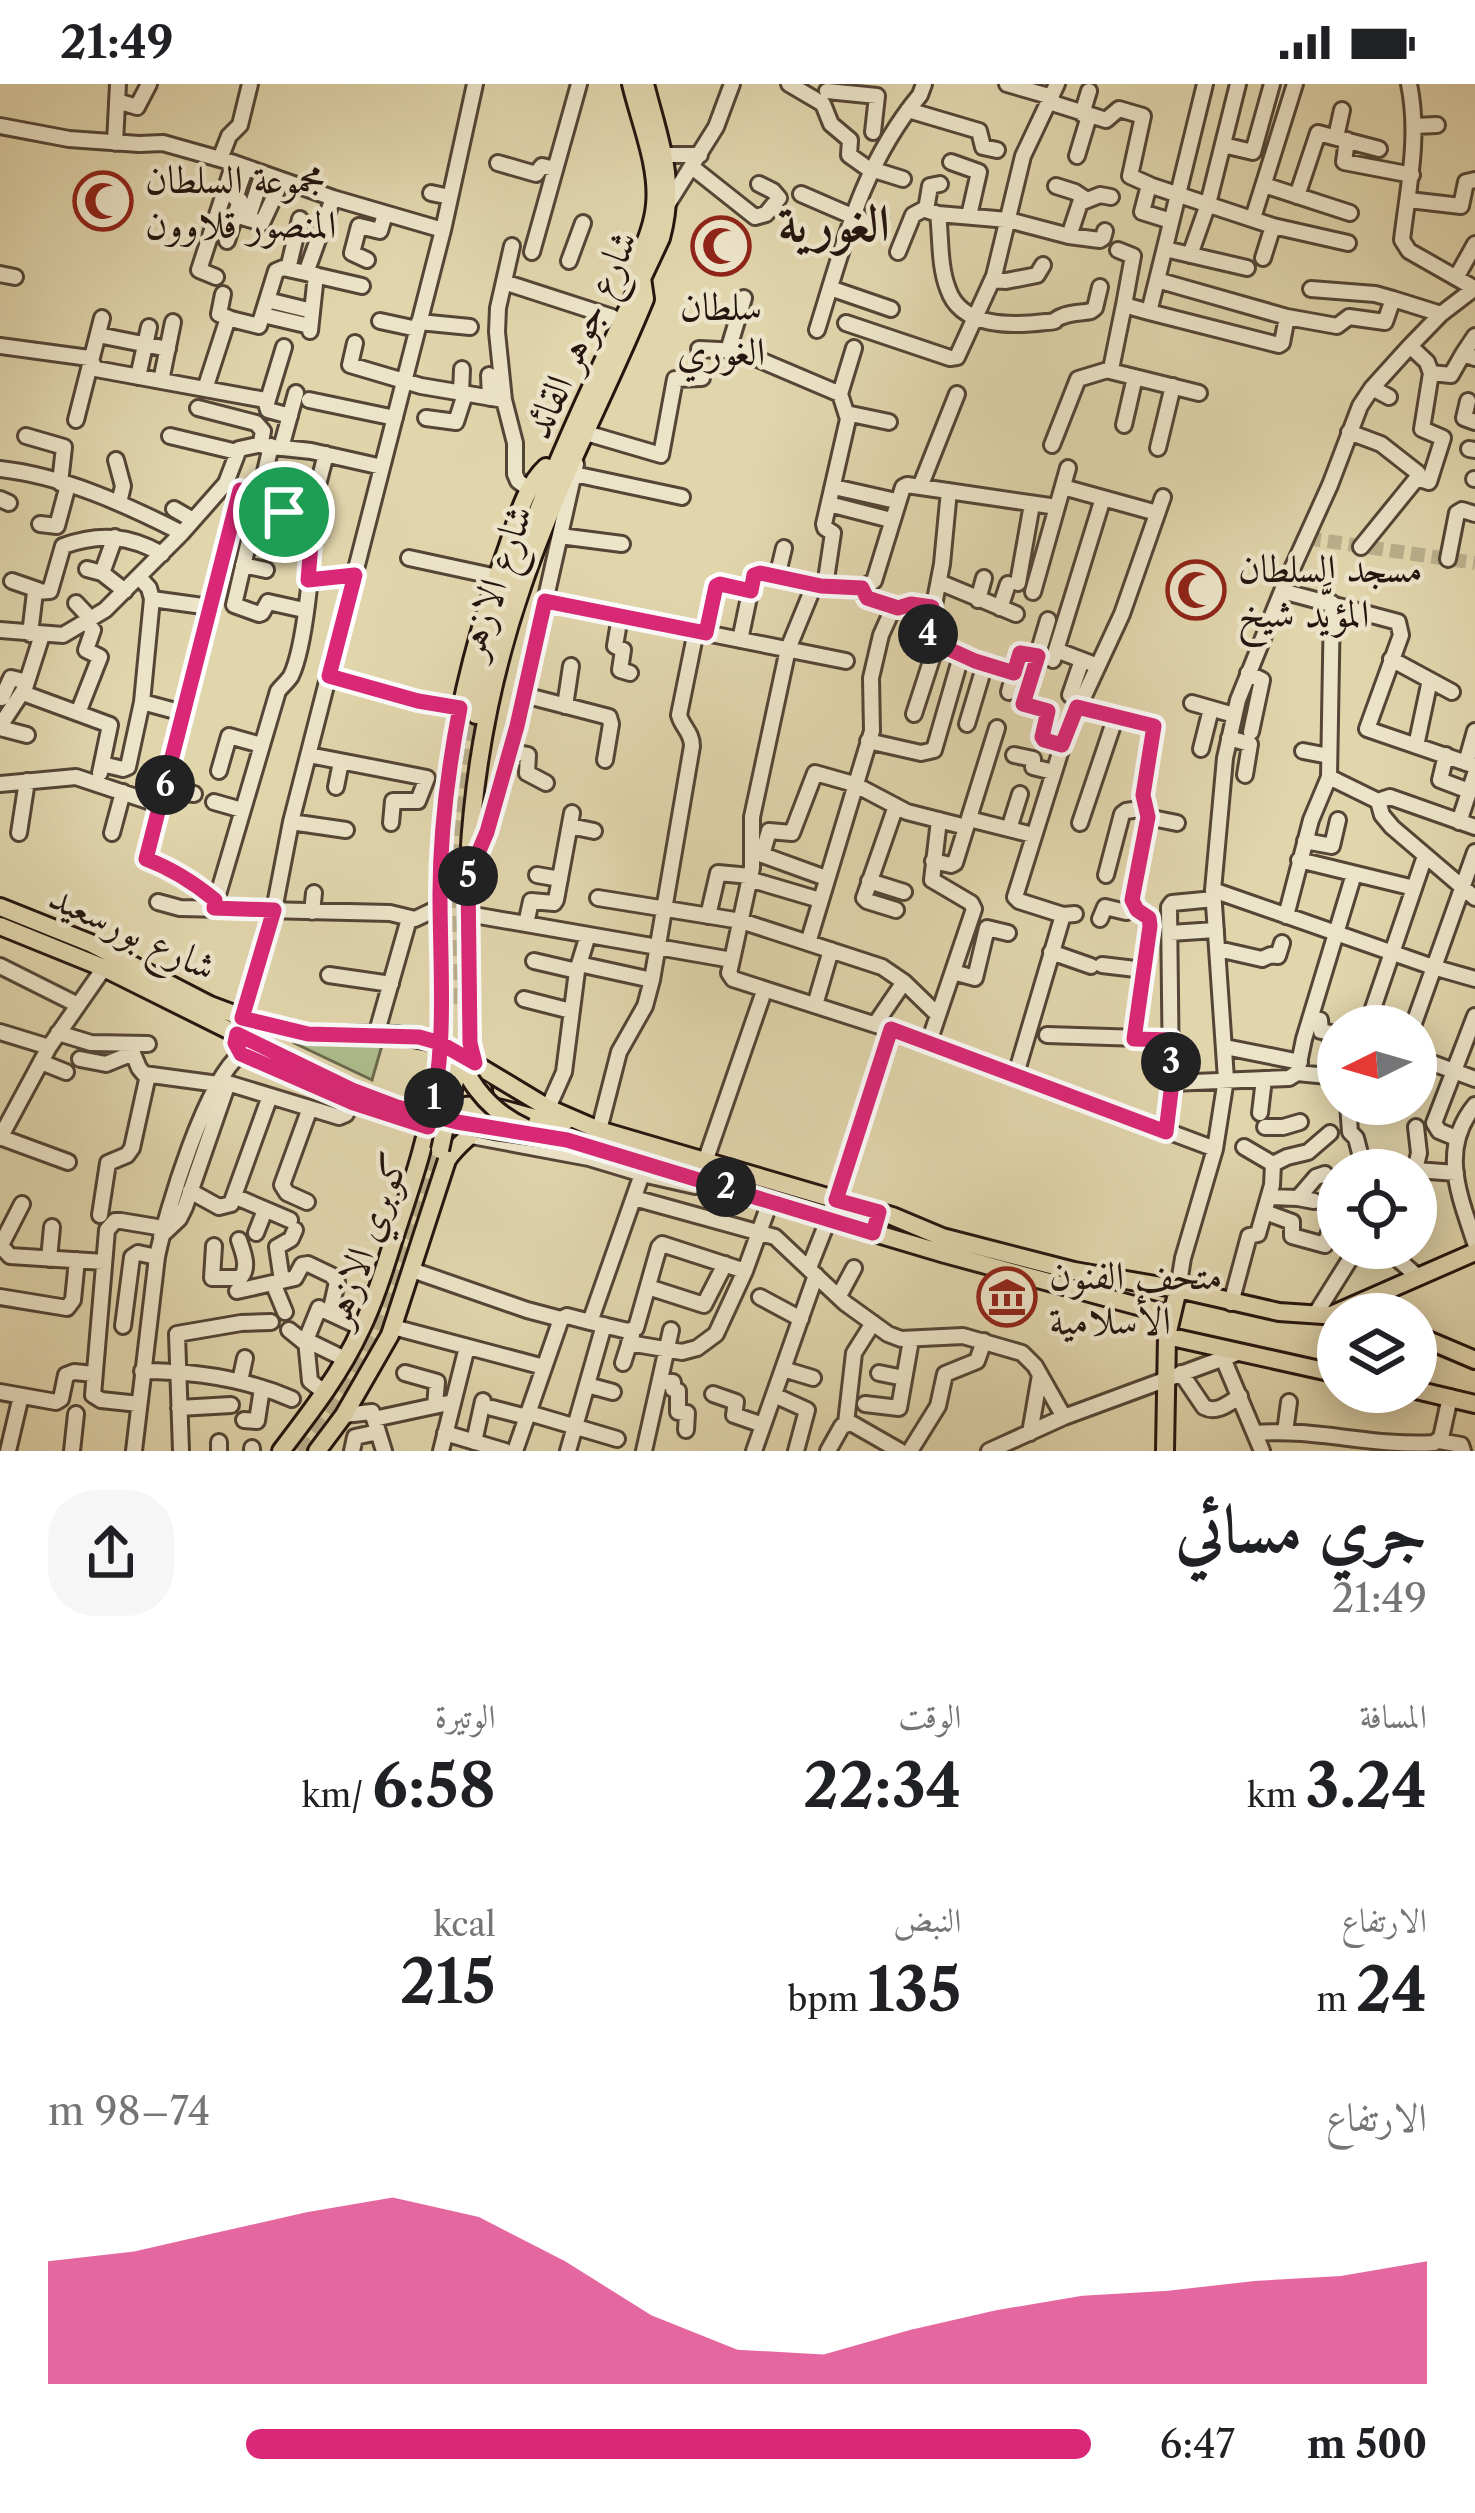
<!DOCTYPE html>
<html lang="ar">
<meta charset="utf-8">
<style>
body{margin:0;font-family:"Libre Caslon Text",Amiri,serif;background:#f6f6f6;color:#202124;direction:rtl;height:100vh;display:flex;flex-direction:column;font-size:45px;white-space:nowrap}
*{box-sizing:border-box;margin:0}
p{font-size:39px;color:#757577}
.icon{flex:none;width:66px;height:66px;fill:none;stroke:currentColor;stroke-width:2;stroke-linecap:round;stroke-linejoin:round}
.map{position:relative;height:1367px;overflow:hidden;direction:ltr}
.sheet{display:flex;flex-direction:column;background:#fff;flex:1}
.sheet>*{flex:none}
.needle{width:78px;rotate:265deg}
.buttons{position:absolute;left:1317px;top:921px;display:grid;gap:24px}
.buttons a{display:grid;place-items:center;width:120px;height:120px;border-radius:50%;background:#fff;box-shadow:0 6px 30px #0003;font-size:60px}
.pin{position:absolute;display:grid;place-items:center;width:102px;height:102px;color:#fff;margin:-51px;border:6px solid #fff;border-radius:50%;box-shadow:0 3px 12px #0007}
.km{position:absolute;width:60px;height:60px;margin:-30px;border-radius:50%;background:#222;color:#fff;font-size:33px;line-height:60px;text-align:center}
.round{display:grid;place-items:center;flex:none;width:126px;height:126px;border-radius:48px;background:#f6f6f6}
.summary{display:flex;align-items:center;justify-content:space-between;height:204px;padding:0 48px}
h1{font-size:66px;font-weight:700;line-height:90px}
.figures{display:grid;grid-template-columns:repeat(3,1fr);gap:18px;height:204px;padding:12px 48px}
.figures div{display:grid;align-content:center}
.figures b{font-size:60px;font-weight:700}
.figures small{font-size:33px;font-weight:400}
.figures p{font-size:33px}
.chart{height:336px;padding:24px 48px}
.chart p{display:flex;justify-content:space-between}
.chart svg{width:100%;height:216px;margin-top:12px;fill:#db2777;opacity:.7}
ul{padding:0 48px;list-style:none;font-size:39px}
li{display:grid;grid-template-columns:192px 144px 1fr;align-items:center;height:90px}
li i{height:30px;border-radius:15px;background:#db2777}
.status{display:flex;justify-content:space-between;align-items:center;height:84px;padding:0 60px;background:#fff;direction:ltr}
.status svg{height:33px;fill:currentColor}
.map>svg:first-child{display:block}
</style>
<div class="status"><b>21:49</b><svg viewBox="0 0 49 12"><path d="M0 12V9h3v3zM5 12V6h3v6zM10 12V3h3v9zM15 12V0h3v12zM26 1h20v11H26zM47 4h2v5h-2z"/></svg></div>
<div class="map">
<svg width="1475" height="1367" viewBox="0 0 1475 1367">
<rect width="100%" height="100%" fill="#e1d5ac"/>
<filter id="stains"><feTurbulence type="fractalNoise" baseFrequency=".00167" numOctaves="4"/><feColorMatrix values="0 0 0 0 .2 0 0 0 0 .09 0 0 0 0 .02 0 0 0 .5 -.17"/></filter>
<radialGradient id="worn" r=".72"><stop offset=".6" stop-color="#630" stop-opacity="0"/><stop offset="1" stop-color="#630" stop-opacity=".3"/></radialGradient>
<path fill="#aebe8d" stroke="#6a6a4e" stroke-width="3" d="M295 953 383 958 372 996 294 959Z"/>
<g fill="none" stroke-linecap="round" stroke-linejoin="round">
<path stroke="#bbaf8d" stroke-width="14" stroke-dasharray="14 7" stroke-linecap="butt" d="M1307 454 1475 479"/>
<path stroke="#bbaf8d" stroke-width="16" stroke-dasharray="16 8" stroke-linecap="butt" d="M455 944 454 777 460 713 475 617
M299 1367 332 1323 377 1246 440 1052"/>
<g stroke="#544536" stroke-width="20">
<path id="minor" d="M789 0 823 20 831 40 850 56 849 71 870 86
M1007 0 1052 13
M1409 0C1420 53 1408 104 1402 156L1409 167 1474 204
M827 7 877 12 873 48
M117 17 137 23 149 0
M1049 18 1106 36 1119 25 1143 32 1130 92 1150 101
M908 26 979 47 983 63 997 66
M1082 30 1089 7
M0 42 69 55 139 60 163 59 234 79 333 114 443 146
M1414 42 1437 41
M1336 53 1342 26
M1347 56 1344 78 1412 91
M115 59 118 0
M1223 61 1253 68 1272 0
M663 71H700
M1077 72 1089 32
M220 75 229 52 240 41 250 0
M951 78 979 88 969 132
M498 79 536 90 542 82 555 85
M692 83 755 133 766 130 779 114 773 107 759 100
M871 85 903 95
M940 100 930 102 926 126 938 130C941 154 939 182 948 205 961 244 1012 242 1046 238 1062 237 1049 237 1063 232 1072 228 1083 229 1091 227L1095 224 1100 203
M1264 101 1350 129
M1056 102 1075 108 1087 116
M431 109 450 113
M801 110 868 139 881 135
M1297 112 1318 49 1379 65
M1409 116 1461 122 1466 98 1475 96
M669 118 716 43 732 0
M938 130 1008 136 1069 152 1100 156 1103 154 1105 147
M235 131 262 139 282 96
M1253 134 1295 0
M248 135 263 89
M1171 137 1142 128 1149 101 1273 142 1348 159
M1069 152 1080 119 1100 111 1111 113
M227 157 240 116 235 114 246 83
M512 162 498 224 497 248 504 316 515 359V390L518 397 530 406
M1165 165 1247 184
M1118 166 1133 172 1124 221
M532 168 579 0
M898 168 913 131 926 124
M1190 171 1208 120 1238 0
M1263 174 1273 142
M367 176 352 169 359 142 380 147 385 130
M569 177 583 139
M288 185 300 135
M306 189 362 202
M0 190 15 193
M216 193 199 186 234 79
M1456 194 1475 160
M992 196 1006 197 1037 191 1043 181
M1157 196 1205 0
M504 198 612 233
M830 204 891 225
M1311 205 1375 210 1393 215
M223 210 219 230 231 235
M267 216 312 227
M1149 228 1279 261 1282 259 1287 233
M263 231 310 242
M380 237 417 245
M419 238 470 243
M846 239 950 274 957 273 994 192 1023 72 1057 0
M817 246C844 160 861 82 920 11L924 0
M310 247 316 191
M98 251 168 265
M355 259 350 281 421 302 504 316
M730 260 744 214
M0 262 89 274 96 285 265 316 268 326 290 332
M1410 262 1427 278 1431 289 1422 345 1443 354 1429 398 1417 394
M699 265 739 267 840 310
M1463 270 1475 252
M1110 287 1199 309
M1431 289 1451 291 1463 270 1475 274
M489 291 490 314
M138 293 149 243
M161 297 173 238
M1372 304 1389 313
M205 305 227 237 231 235 259 242 276 187 283 184 306 189 333 114
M461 309 462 285
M840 310 854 264
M309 316 395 334
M1468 317 1464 334 1475 338
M267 319 284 263
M198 324 256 339 263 347 261 358 264 362 311 367 382 383
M846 329 889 338
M426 334 456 338 465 310
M76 336 102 234
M1124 341 1135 293
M1349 348 1381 360 1418 389 1417 394
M586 349 661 371 675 295 702 294
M26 352 64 363 60 399
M170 352 237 368
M1052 361 1078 295 1111 285 1124 221 1149 228 1157 196 1287 233 1337 242 1349 233 1385 238 1393 215 1441 230
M271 362 234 521 259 530 262 529 268 518 304 526
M281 364 296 309
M1158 364 1173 302
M1469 365 1475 366
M116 376 123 402 119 419
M0 385C63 392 125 420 182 449
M574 390 682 413
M1474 395H1475
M834 403 896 417
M920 403 957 310
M1063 403 1157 429
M949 407 942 480 928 552 931 557 975 577 1014 589
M0 415 9 419
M314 416 326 370
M829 420 891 436
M174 425 193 436
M40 440 57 442 68 401
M560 452 622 460
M1361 463 1417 394
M409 474 497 493
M1448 475 1457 429 1462 426 1475 430
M243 481 266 486
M87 485 102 489 125 507
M102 489 115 453
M777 493 784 464
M308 496 355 491
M12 497 38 506
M939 498 1016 530
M1018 499 1032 420
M825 502 833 449 825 444 824 440 848 335 840 310
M862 504 867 514 898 524
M1282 507 1398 538 1401 551 1367 645 1475 682
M1033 508 1068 384
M152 515 210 523
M978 516 984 494
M545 517 846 577
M76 519 91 535
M1000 524 1008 500
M620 532 615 562 623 566 620 586 630 589
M1048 536 1023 620 1048 627 1042 654 1062 661
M0 546 63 551 105 526 182 449 226 399 239 365 262 360
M706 549 715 502 720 500 751 507
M30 550 35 508 50 507 63 462C99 449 129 451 162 470
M740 556 753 494 757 489 821 502
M1056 566 1098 582
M1391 575 1452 608
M1053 576 1103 414
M1248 589 1262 596 1251 648
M329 592 418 617 460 624
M1009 608 1020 569 1038 572
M23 609 110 641 100 689
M524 611 609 633 611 640 605 676
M1070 611 1082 576
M2 614 11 594 27 598
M142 618 183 629
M1192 619 1234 631
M565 622 571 582
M1077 623 1154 642 1143 711 1147 736 1133 816 1137 826 1149 834 1150 842 1134 955
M78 629 100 573 86 566 93 546 86 538
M914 630 937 559
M967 640 985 580
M0 642 25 604 42 551
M0 644 27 651
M1229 654 1250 660 1245 691
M868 657 921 669 934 666 962 569
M1416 662 1430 596
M1201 665 1211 625
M509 667 528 671 527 689 546 699
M1303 667 1329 672
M309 671 427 694 418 717H393L391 739
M1014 671 1033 675V683L1053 688
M1446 671 1440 696 1469 707
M1466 679 1475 647
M102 680 123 685 128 683 142 618 152 515 149 504 139 493
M219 687 229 652 261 661
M1329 693 1378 717 1382 731 1392 743 1475 814
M0 700 76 693 160 721
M336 703 341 678
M164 706 194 710
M1378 717 1390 713 1475 743
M214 718 242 726
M896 722 864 814 867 817 896 826
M1147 733 1177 739
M969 735 1033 751
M291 738 346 746
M1459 738 1475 690
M1080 739 1116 632
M570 742 594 747
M1009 745 1020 710
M19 749 27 697
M112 749 123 708
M1305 757 1332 762 1338 736
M757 769 826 794
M762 771 769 747 792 749 815 689 854 700 907 728 966 743
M1299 776 1414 804
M933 777 951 781 955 779 997 644
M470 788 487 748 517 642 576 380
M537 791 560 795
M1106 791 1122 730 1126 727 1147 724
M749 795 820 816
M869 797 904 808
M1213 806 1433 883 1475 895
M598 814 741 837 882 883 904 898 938 931
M215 816 182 791 146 775 240 406
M158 818 180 824 390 829 415 835 440 823
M214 824 278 607C282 602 288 597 291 592 304 565 315 473 310 444L285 439 283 428 279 426 278 423 257 418
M312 828 314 809
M468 830 732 876 729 889 733 895 929 958 1215 1065
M1075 830 1063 831 1019 817 1015 813 1065 653 1122 530 1163 413
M708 832 718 789 750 792
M1286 832 1311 736 1329 693 1332 519
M1100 835 1105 823 1126 828 1135 824
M526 840 531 817 554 819 556 816 572 729
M1170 849 1216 846
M808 859 872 647 871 594 881 551 890 531 898 524 911 520 932 523
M1218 865 1262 875 1271 871 1278 872 1282 859
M1051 868 1091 882
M732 876 752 784V733L788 565 811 509 815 505 821 502 862 504 874 497 903 403 907 401 1057 423
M534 877 577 887
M579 880 652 896
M1102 881 1144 886
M0 882 78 921
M953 888 975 894 987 844 1008 849
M329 891 391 900
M524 915 571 927
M815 921 831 866
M242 934 274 826 291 738 443 146 475 0
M1310 935 1320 936 1321 947 1331 949V963H1338
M876 939 904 898
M1367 942 1425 772
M1413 942 1475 768
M0 948 49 963
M58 949 91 959 148 960
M237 950 235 959 241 970 351 1018 427 1043
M376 951 409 835
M1047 951 1171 955
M929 958 974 825 971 819 932 796 939 736
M129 960 139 984 144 990 218 1000
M1225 963 1300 978
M1416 973 1475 995
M80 975 106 980 133 969
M41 978 66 988
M1297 989 1304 955 1354 790
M1016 990 1063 831
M221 997 339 1033 346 1030 351 1018
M1171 999 1289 994 1297 989 1338 993
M1348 1020 1350 1048 1356 1054 1362 1077 1377 1086
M1475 1021C1439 1065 1459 1110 1475 1159
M548 1024 564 988 577 887 588 851
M1383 1025 1385 1020
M1260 1029 1264 995
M1265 1043H1283L1300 1038
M599 1046 619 968 645 922 652 896 692 662C692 648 682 643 679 631L696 547
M1166 1049 1171 999 1169 823 1172 819 1214 815
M472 1052 589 1074 642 1090 695 1102
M0 1053 68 1078
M0 1054 49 963 104 884
M1456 1054 1439 1047 1434 1039 1475 932
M1244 1063 1273 1080 1287 1073 1308 1068 1330 1049
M705 1078 762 913
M1415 1086 1419 1069 1416 1043
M1416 1086 1456 1089
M190 1107 219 1123 231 1120 270 1012
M234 1112 290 1136
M1269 1113 1298 1114 1314 1117
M634 1114 775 1153 845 1219 888 1250 901 1255 963 1252 1022 1269 1035 1282 1064 1333
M1298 1114 1316 1093 1325 1090
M835 1116 891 945
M307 1118 287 1109 282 1101 310 1024
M1265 1128 1292 1138V1152L1325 1161 1335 1130
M100 1131 108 1079 127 1071 132 1064 148 991
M256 1149 265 1126
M161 1152 179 1135 185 1123 228 999
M0 1161 10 1172 104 1178
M1 1161 22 1120
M214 1162 212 1194H240C250 1184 243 1168 239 1156
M1385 1164 1417 1192
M49 1175 52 1143
M809 1184 828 1136
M412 1186 527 1226 561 1235
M282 1197 277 1163 291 1155 295 1146
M273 1199 285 1228
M648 1203 704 1221 725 1180
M1178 1205 1183 1174 1215 1065 1226 995 1213 806 1225 674 1238 616 1282 507 1330 401 1360 322 1372 304 1410 262 1441 230 1475 204
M237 1207 295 1194 302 1181 308 1180 331 1191 337 1198 330 1229
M839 1212 854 1184
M0 1213 67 1224 73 1216 77 1176
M760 1213 801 1235
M1231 1219 1249 1152 1258 1150 1272 1101 1273 1080
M319 1224 306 1256 310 1297 324 1308
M323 1226 362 1244
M1315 1231 1357 1164
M590 1238 628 1247 636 1244 659 1163 662 1160 745 1187
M123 1242 132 1173 138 1169 157 1173
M393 1243 544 1283
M289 1246 305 1259
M306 1256 345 1275
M629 1259 682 1268 697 1264 716 1250 745 1187 770 1118
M1222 1272 1262 1367
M623 1279 632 1251
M783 1285 813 1294
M142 1287C194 1287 244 1294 292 1315
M405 1289 437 1298 435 1322
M879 1289 904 1294
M1181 1289 1204 1323C1217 1330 1229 1319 1240 1312
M240 1297 245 1274
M660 1298H673V1305L678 1307V1328L687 1329 686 1346
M587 1301 613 1308
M0 1308 56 1318 61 1315 66 1291 74 1288 94 1290
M713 1310 736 1318 734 1331 763 1341
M774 1311 807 1326 796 1367
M139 1320 101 1316 93 1311 107 1146 115 1137H121L163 1144
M865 1320 899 1324 911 1256
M179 1324 231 1321
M492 1324 527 1333
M529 1329 617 1355
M344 1331 372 1328 384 1367
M374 1335 453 1318
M244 1336 257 1337 262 1304
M846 1339 854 1269 873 1239
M1285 1348 1289 1318
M445 1349 505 1367
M1030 1349 1040 1291
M1256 1349C1315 1344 1374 1363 1434 1359L1441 1354 1450 1313
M1439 1357 1461 1361 1463 1367
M219 1358V1367
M474 1358 483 1317
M8 1367 21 1312
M72 1367 76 1330
M134 1367 157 1173C166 1128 206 996 241 970
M181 1367 177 1250 241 1239 271 1238
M252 1367V1364
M352 1367 355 1353 378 1348
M441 1367 467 1263
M515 1367 561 1235 567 1232 590 1238 642 1090
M568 1367 604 1241
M644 1367 671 1246
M754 1367 816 1191
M828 1367 842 1342 851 1339 900 1367
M910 1367 938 1322 945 1290 977 1277 984 1257
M989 1367 1064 1333 1235 1270"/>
</g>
<g stroke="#25150f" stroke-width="22">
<path id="major" d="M631 0C640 38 659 82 655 121 653 143 643 164 635 185
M476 631C509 463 589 309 661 154 677 96 659 56 645 0
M0 823 90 859 210 921 258 939 308 950 397 951 440 959 548 1024 599 1046 892 1132 942 1153 1074 1187 1178 1205 1279 1228 1338 1232
M0 842 104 884 309 986
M476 981 470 959C469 899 466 837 469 777 474 683 492 589 523 500 556 402 606 310 645 215L642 194
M440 1029C491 1007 519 1039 566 1037
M653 1083 945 1170 1171 1231
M1331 1231 1475 1168
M1416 1251 1475 1276
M1167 1252 1338 1290
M1416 1306 1475 1320
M281 1367C310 1329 341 1289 361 1245 375 1216 385 1183 395 1151 412 1100 430 1047 437 993 446 920 437 847 441 775 447 671 469 570 504 473 515 444 523 404 546 383
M317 1367 344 1331 390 1251 447 1076C466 1047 491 1049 483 1006
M1165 1367 1167 1252 1178 1205"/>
</g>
<use href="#minor" stroke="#ece4c9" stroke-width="14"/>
<use href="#major" stroke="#e1d5ac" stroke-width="16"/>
<g stroke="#25150f" stroke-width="22" stroke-linecap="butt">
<path id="major-bridge" d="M447 950C465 991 483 1025 526 1044
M309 986 374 1015 419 1030 495 1046 567 1056 653 1083
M440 1066 455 997 460 927"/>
</g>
<use href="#major-bridge" stroke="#e1d5ac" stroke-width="16"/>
</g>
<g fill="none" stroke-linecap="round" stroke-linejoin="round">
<g stroke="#fff" stroke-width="24">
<path id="route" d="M284 428 285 439 307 442 312 448 308 496 355 491 329 592 418 617 460 624C448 685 440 748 440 810 440 888 448 967 428 1043L351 1018 241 970 235 959 237 950 352 1006 397 1023 457 1038 567 1056 873 1149 879 1128 836 1116 891 945 1166 1048 1172 999 1171 956 1134 955 1150 842 1149 834 1137 826 1132 816 1148 733 1143 711 1154 642 1077 623 1062 661 1044 656 1042 653 1048 627 1023 620 1038 572 1020 569 1014 589 975 577 931 557 927 546 932 523 911 520 898 524 867 514 862 504 821 502 760 489 754 491 751 507 720 500 716 502 706 549 545 517 517 642 487 748 468 793 470 959 475 979 440 959 419 953 308 950 242 934 274 826 214 824 215 816C193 798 173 785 146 775L240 406 259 410 257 418 278 422V426L284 428"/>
</g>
<use href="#route" stroke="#db2777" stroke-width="15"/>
</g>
<defs>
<g id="mosque-ring" transform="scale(3)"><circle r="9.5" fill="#ece4c9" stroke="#8f2418" stroke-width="1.5"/><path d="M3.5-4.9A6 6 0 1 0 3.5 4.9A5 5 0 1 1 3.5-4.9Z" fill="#8f2418"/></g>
<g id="museum-ring" transform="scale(3)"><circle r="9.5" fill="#ece4c9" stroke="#8f2418" stroke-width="1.5"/><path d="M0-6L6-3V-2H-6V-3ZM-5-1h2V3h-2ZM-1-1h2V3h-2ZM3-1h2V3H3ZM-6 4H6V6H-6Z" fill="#8f2418"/></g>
</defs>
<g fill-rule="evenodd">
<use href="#mosque-ring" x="103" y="117"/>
<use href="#mosque-ring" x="721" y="162"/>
<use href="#mosque-ring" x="1196" y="506"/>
<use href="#museum-ring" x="1007" y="1213"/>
</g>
<g text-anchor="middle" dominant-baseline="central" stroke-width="9" stroke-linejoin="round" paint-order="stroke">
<g font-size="39" fill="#25150f" stroke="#ece4c9" text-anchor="start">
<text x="145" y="95">مجموعة السلطان<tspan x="145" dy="45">المنصور قلاوون</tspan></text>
<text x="721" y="222" text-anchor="middle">سلطان<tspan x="721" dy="45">الغوري</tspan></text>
<text x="1238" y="484">مسجد السلطان<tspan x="1238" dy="45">المؤيَّد شيخ</tspan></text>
<text x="1049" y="1191">متحف الفنون<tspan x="1049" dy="45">الأسلامية</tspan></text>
</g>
<g font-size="39" fill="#25150f" stroke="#ece4c9">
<text transform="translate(580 250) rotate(-66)">شارع جوهر القائد</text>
<text transform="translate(494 497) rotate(-71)">شارع الازهر</text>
<text transform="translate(133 847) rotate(25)">شارع بورسعيد</text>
<text transform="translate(365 1155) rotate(-70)">كوبري الازهر</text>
</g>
<g font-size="51" font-weight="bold" fill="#25150f" stroke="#ece4c9">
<text x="834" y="139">الغورية</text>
</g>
</g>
<rect width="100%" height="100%" filter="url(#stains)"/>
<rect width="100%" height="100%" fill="url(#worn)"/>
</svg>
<div class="buttons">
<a><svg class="needle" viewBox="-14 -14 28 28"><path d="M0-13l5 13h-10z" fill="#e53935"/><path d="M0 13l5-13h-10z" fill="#757577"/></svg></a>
<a><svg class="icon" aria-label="locate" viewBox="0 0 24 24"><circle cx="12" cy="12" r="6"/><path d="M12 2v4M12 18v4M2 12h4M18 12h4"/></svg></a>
<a><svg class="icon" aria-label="layers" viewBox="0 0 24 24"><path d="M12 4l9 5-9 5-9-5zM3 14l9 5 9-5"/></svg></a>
</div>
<div class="pin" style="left:284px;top:428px;background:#1e9e55"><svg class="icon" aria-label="arrive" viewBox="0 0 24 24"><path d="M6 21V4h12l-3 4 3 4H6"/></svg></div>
<b class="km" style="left:434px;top:1014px">1</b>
<b class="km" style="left:726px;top:1103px">2</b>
<b class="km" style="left:1171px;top:978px">3</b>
<b class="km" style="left:928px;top:550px">4</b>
<b class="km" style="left:468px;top:792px">5</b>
<b class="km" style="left:165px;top:701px">6</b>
</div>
<section class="sheet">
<div class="summary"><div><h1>جري مسائي</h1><p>21:49</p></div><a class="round"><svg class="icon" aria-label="share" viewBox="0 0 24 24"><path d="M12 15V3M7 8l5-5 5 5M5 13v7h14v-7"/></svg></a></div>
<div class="figures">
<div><p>المسافة</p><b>3.24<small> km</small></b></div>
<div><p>الوقت</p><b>22:34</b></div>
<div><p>الوتيرة</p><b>6:58<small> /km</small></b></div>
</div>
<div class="figures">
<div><p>الارتفاع</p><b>24<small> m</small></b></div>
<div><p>النبض</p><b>135<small> bpm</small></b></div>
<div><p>kcal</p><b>215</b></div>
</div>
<div class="chart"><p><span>الارتفاع</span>74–98 m</p>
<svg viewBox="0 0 160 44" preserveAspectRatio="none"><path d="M0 44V19L10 17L20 13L30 9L40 6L50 10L60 19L70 30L80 37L90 38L100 33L110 29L120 26L130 25L140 23L150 22L160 19V44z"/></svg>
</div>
<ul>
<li><b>500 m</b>6:47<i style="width:81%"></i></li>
</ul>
</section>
